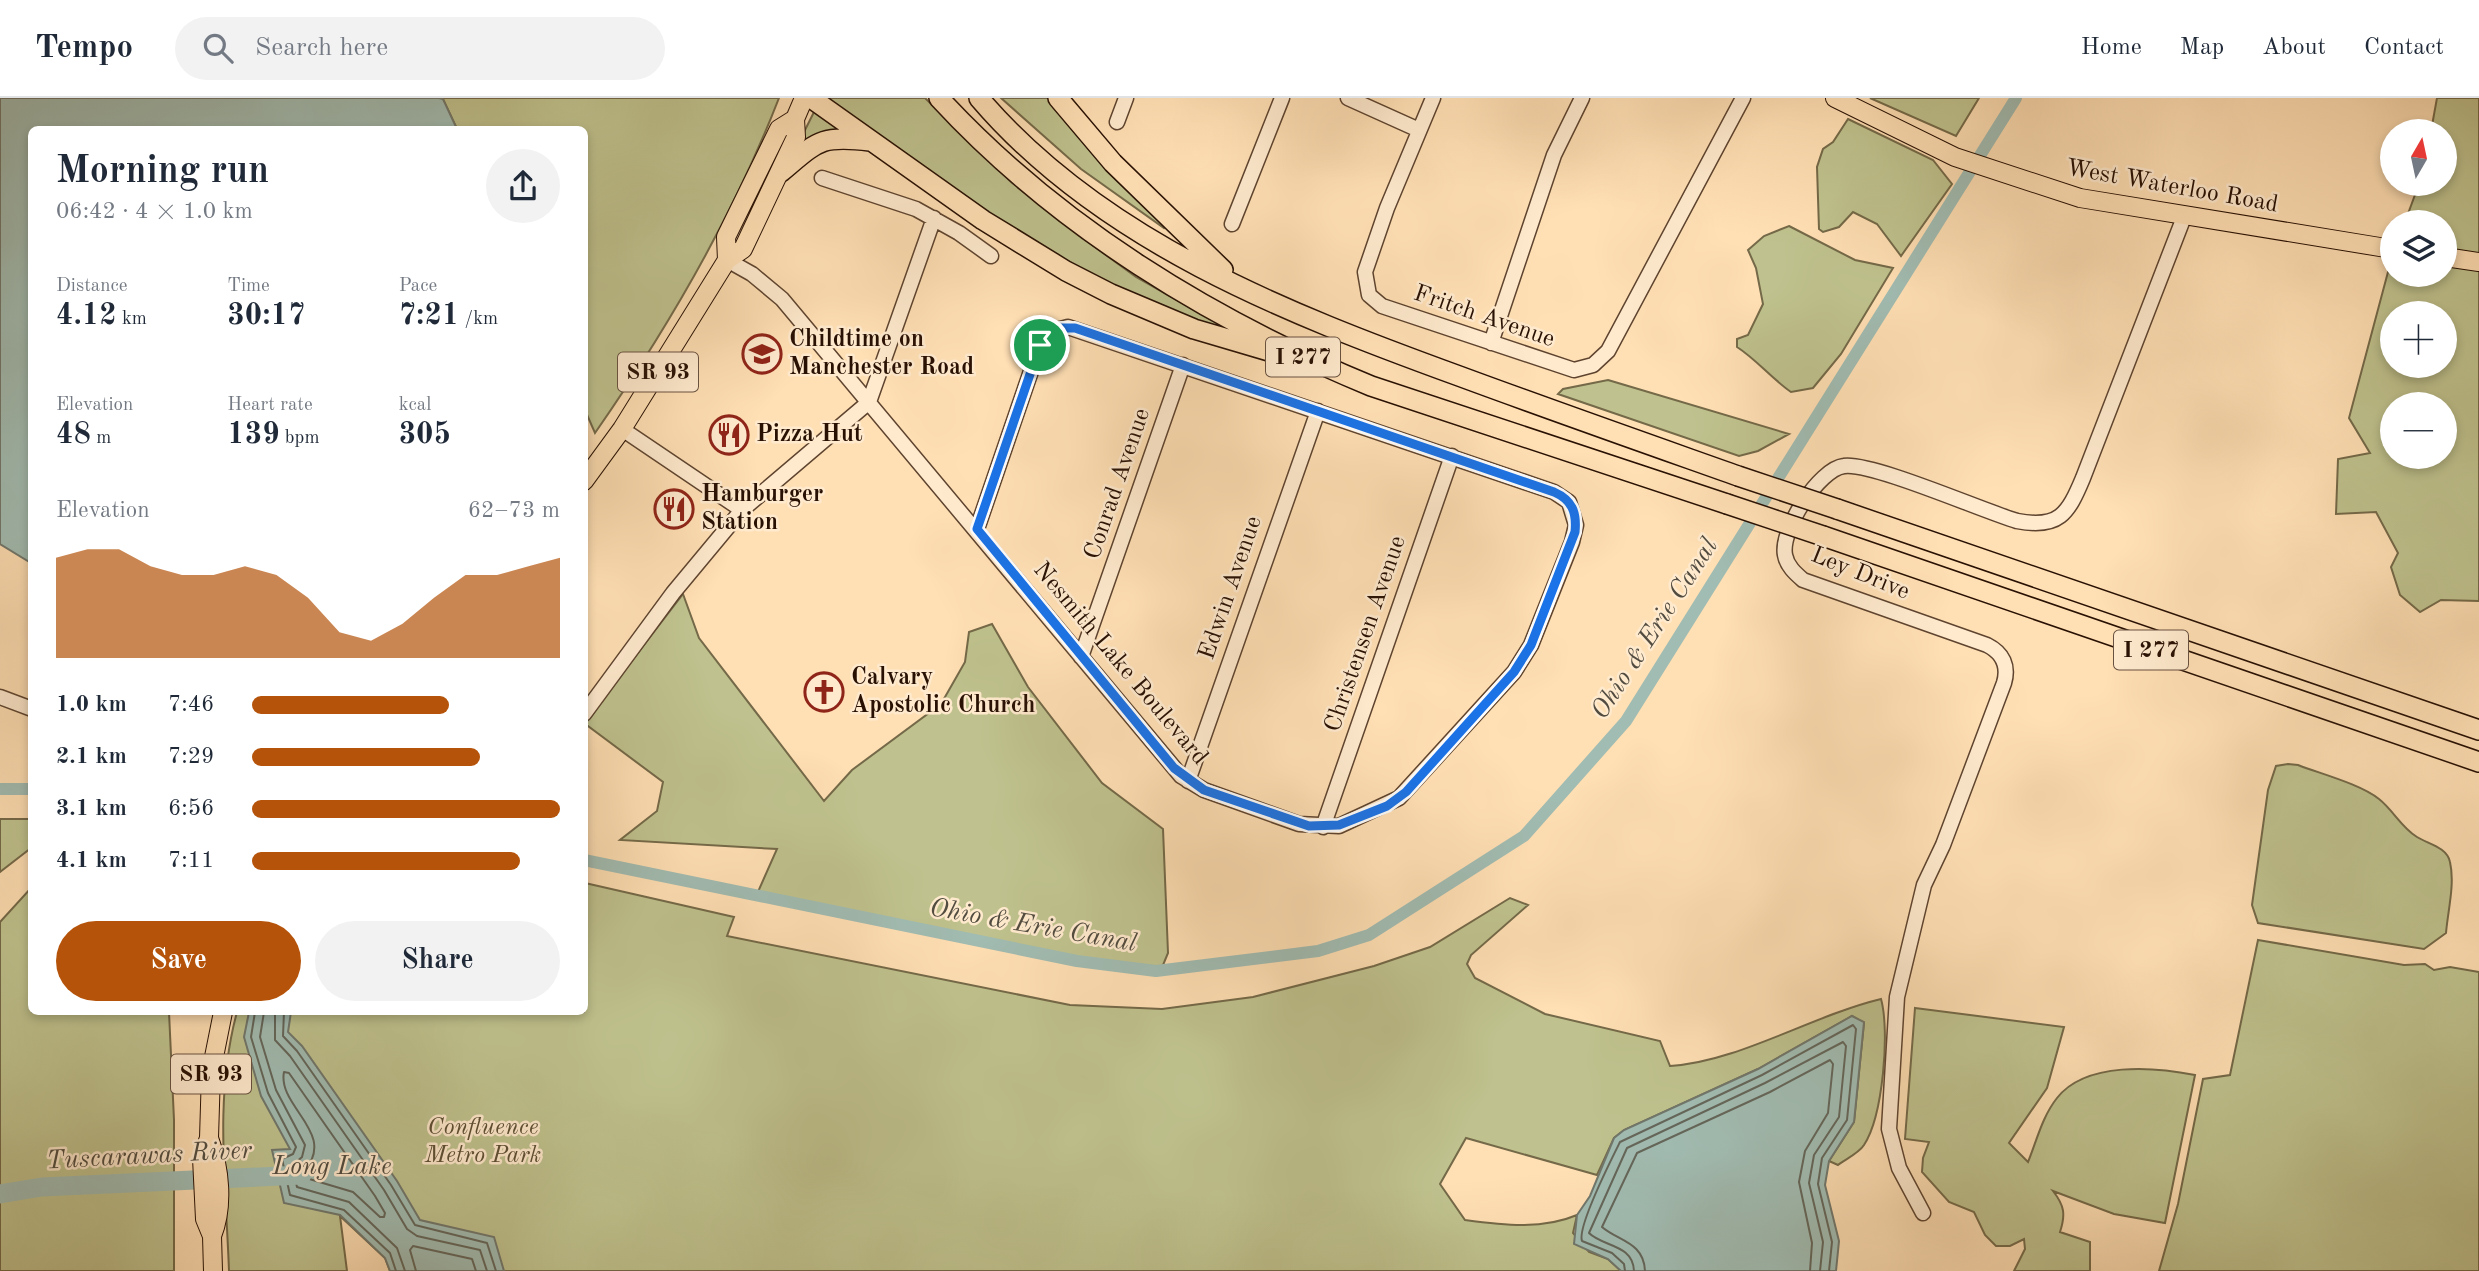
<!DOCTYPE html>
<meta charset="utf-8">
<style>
body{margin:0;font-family:"Old Standard TT",serif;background:#f2f2f3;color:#1f2937;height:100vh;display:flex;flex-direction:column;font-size:26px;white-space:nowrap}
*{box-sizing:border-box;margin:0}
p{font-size:23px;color:#747a83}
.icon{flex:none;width:38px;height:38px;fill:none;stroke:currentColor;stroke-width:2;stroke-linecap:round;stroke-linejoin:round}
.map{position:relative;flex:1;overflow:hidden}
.details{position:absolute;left:28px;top:28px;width:560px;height:889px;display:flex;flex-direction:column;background:#fff;border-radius:10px;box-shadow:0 4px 10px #0003}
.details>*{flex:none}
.needle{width:46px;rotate:9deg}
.controls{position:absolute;left:2380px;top:21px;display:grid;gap:14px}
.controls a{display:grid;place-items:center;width:77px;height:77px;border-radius:50%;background:#fff;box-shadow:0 4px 10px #0003;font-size:35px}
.pin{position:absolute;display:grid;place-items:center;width:60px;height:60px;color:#fff;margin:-30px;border:4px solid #fff;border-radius:50%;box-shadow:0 2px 7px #0007}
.round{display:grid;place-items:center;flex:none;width:74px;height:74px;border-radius:37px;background:#f2f2f3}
.summary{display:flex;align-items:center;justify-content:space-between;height:119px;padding:0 28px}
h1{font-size:38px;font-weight:800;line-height:52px}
.figures{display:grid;grid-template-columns:repeat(3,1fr);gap:10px;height:119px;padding:7px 28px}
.figures div{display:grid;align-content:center}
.figures b{font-size:30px;font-weight:800}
.figures small{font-size:19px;font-weight:400}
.figures p{font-size:19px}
.chart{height:196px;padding:14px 28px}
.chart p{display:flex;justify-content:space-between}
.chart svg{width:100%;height:126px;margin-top:7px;fill:#b45309;opacity:.7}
.cta{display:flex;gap:14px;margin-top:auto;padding:14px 28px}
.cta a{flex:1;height:80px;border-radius:42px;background:#b45309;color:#fff;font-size:28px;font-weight:800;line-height:80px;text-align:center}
.cta a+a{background:#f2f2f3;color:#1f2937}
ul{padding:0 28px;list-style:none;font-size:23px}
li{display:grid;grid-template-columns:112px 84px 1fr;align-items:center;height:52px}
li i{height:18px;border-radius:9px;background:#b45309}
header{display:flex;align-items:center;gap:42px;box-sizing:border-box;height:98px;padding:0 35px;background:#fff;border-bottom:2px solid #e0e1e3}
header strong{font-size:33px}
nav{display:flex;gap:38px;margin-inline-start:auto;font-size:24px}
.search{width:490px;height:63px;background:#f2f2f3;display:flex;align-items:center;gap:18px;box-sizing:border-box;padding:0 24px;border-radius:38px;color:#747a83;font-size:26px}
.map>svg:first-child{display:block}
</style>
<header>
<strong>Tempo</strong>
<div class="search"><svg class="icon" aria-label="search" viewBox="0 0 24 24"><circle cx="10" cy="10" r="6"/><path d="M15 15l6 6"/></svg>Search here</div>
<nav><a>Home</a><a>Map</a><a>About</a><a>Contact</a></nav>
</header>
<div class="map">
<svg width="2479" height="1173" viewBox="0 0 2479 1173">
<rect width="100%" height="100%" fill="#ffdfb4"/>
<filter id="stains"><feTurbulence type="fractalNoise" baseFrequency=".00286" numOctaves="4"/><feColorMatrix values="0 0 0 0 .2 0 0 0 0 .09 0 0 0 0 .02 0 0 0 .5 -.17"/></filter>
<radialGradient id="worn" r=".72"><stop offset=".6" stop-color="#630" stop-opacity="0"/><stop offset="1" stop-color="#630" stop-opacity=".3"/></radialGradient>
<path fill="#bfc28e" stroke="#746948" stroke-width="2" fill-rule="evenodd" d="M439 0H779C733 119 668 230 595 335L584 310V32L457 31 443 1Z
M827 0H925L1011 84 1095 149 1136 179 1226 230 1225 234C1189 219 1151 207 1116 190 1011 142 920 68 827 0Z
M1001 0H1049L1166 127 1164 130 1081 71Z
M1870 0H1979L1956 38Z
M2437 0H2479V503L2441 502 2420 514 2400 497 2391 469 2398 455 2376 414 2336 416 2338 361 2370 355 2349 320 2392 159V177H2445V124H2405L2419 86H2445V33H2431ZM2392 215H2445V268H2392ZM2392 306H2445V359H2392Z
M816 10 847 31 798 46Z
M1848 21 1933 62 1952 86 1901 158 1877 126 1853 114 1839 129 1823 134 1819 131 1817 69 1823 51 1833 44Z
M1789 128 1855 162 1893 170 1841 256 1813 290 1791 294C1771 280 1757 262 1737 249V241L1748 237 1763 206 1756 170 1748 152 1764 138Z
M1608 282 1789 336 1758 353 1739 358 1558 296 1563 291Z
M683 496 699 540 824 703 852 672 941 606 965 564 969 534 992 526 1028 589 1102 685 1163 731 1168 855 1161 872C1025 858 890 827 757 796L777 751 620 742 657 713 663 684 584 625Z
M2288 666 2298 667C2321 676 2360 686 2379 701 2393 712 2401 729 2417 739 2428 746 2447 749 2450 764 2455 786 2448 812 2446 835L2424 851 2258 825 2252 807 2268 692 2276 668Z
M0 721H32L31 750 0 774Z
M585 785 734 819 727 838 1070 907 1162 911 1253 899 1374 868 1430 849 1510 800 1528 807 1471 857 1467 866 1475 880 1545 916 1660 943 1670 968C1738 964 1811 918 1881 901 1890 933 1883 1018 1864 1047 1859 1055 1846 1061 1838 1067L1829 1063 1854 1024 1864 925 1852 918 1758 971 1624 1032 1614 1040 1597 1077 1466 1040 1440 1086 1465 1122C1502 1127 1542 1132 1577 1117L1573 1135 1589 1154 1608 1161 1621 1173H390L385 1160 340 1118 347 1173H229C226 1087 214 998 237 914H584Z
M31 790 32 914H169L174 1022V1173H0V824Z
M2258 842 2404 867 2425 866 2434 872 2450 869 2479 874V1173H2159L2178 1106 2203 981 2230 977Z
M1915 910 2064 929 2047 990 2009 1045 2028 1064C2037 1042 2042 1019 2057 1000 2086 963 2155 969 2195 977L2165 1125 2114 1116 2053 1093C2064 1107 2066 1116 2060 1134L2090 1144V1173H2014L2025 1151 2024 1141 2010 1148H1996L1985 1137 1974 1114 1949 1104 1922 1074 1923 1060 1929 1044 1905 1041Z"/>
<path fill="#a1bcb2" stroke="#71776c" stroke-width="2" d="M0 0H439L443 1 457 31 32 32 31 465 0 446Z
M249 914H291L288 934 302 948 397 1083 420 1122 494 1139 504 1173H390L385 1160 340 1117 284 1105 272 1052 290 1051 261 998 244 939Z
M1852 918 1864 924 1854 1024 1829 1063 1825 1087 1839 1143 1836 1173H1621L1608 1161 1574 1146 1577 1117 1590 1098 1614 1040 1624 1032 1758 971Z"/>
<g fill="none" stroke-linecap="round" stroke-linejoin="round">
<path stroke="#64665a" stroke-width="2" d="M255 914 251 939 268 995 296 1049 293 1056 282 1061 290 1097 344 1112 390 1155 396 1173
M264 914 260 939 276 992 305 1047 302 1059 292 1068 297 1089 349 1104 397 1150 405 1173
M275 914V942L290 958 384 1092 407 1131 417 1138 480 1152 487 1173
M284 914 283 938 297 953 391 1087 415 1127 487 1145 496 1173
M284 974 289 975 375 1098 385 1115 384 1119H380L353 1094 306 1080 304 1073C338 1035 277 1009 284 974Z
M416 1173 410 1152 413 1148 472 1161 476 1173
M1625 1173 1624 1166 1612 1155 1582 1143C1577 1129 1611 1062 1620 1044L1762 977 1853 927 1856 931 1847 1022 1822 1060 1818 1086 1832 1144 1829 1173
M1634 1173C1633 1146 1603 1149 1589 1135L1627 1050 1765 985 1843 944 1846 948 1839 1019 1814 1057 1809 1085 1823 1144 1820 1173
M1645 1173C1644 1144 1618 1143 1602 1129L1637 1055 1770 994 1830 962 1833 966 1828 1015 1805 1053 1799 1084 1812 1145 1810 1173"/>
<path stroke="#a1bcb2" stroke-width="12" d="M0 691H32
M584 762 1077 863 1156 873 1318 853 1369 837 1524 738 1626 623 2016 0"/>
<path stroke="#a1bcb2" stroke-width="19" d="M0 1096 42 1089 302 1077"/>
<g stroke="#5e442f" stroke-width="17">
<path id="minor" d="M1348 0 1419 32
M1433 0 1387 110 1365 174 1369 197 1382 208 1574 272 1593 267 1608 253 1743 0
M1117 24 1126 0
M822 80 916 111 959 135 991 158
M1232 126 1282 0
M727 162 752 176 782 201 1181 678 1204 692 1299 726 1339 728 1399 700 1514 574 1531 547 1572 444 1576 427 1569 404 1554 394 1068 229 1053 233 1040 247 977 431
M1491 245 1554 57 1582 0
M622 331 742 412
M1081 559 1183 267
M0 599 32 611
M584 616 673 495 742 412 869 304 934 120
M1188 683 1318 313
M1323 729 1452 358
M1923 1115 1899 1070 1889 1031 1897 899 1924 787 1943 747 2004 585C2009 568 2003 555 1987 547L1803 482C1795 475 1787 468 1785 457 1780 432 1819 371 1844 368 1872 364 1983 413 2017 423 2059 431 2068 416 2083 380L2184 119"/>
</g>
<g stroke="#281003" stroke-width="20">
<path id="major" d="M1835 0 1955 59 2080 100 2392 151
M2445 159 2479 164
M727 162 726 139 779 31 795 21
M584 383 622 331 727 162 743 151 796 39 795 21 804 0
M209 1040C220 1070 224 1108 212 1138
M213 1173 212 1138 205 1121 202 1060 209 1040 211 974 223 914"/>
</g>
<g stroke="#281003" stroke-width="22">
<path id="highway" d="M811 0 983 122 1066 173 1111 196 1194 231 1279 256
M939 0C1057 128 1211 222 1371 288L1727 406
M979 0C1101 143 1286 215 1459 278 1551 312 1645 345 1738 378
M1058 0 1113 65 1223 172
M781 74C818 43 820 37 870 43
M1837 411 2479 632
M1823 438 2479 664"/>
</g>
<use href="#minor" stroke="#ffeace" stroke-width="14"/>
<use href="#major" stroke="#ffdfb4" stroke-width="18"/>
<use href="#highway" stroke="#ffdfb4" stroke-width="19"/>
<g stroke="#281003" stroke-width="22" stroke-linecap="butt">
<path id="highway-bridge" d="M1738 378 1837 411
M1727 406 1823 438"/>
</g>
<use href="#highway-bridge" stroke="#ffdfb4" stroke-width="19"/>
</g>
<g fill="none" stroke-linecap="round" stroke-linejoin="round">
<g stroke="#fff" stroke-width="14">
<path id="route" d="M1059 230H1075L1554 394C1572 402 1577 414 1575 434L1531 547 1514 574 1406 694 1387 708 1339 727 1309 728 1204 692 1174 670 977 431 1040 247 1045 239Z"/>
</g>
<use href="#route" stroke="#1a73e8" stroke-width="9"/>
</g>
<defs>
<g id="school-ring" transform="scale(2.0125)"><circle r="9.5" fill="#ffeace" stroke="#8f2418" stroke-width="1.5"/><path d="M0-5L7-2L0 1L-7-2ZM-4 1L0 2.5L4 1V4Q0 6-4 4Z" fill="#8f2418"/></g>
<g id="restaurant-ring" transform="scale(2.0125)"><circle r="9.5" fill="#ffeace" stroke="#8f2418" stroke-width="1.5"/><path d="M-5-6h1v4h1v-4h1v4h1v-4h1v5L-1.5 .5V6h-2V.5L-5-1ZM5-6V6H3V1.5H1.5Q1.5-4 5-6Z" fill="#8f2418"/></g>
<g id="church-ring" transform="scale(2.0125)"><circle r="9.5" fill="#ffeace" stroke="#8f2418" stroke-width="1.5"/><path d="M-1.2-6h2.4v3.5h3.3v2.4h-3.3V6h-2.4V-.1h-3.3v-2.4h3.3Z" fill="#8f2418"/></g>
</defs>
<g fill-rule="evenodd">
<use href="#school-ring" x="762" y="256"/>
<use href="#restaurant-ring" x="729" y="337"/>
<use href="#restaurant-ring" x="674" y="411"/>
<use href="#church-ring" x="824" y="594"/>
</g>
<g text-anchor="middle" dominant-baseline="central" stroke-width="5" stroke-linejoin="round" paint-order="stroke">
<g fill="#ffeace" stroke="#685140" stroke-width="2">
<rect x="1266" y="239.5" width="74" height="39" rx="5"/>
<rect x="618" y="254.5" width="80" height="39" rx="5"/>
<rect x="2114" y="532.5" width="74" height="39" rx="5"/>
<rect x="171" y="956.5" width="80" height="39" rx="5"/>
</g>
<g font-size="23" font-weight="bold" fill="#281003">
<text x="1303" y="259">I 277</text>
<text x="658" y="274">SR 93</text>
<text x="2151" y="552">I 277</text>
<text x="211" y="976">SR 93</text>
</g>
<g font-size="24" fill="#281003" stroke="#ffeace">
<text transform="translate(2172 89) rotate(10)">West Waterloo Road</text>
<text transform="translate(1484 219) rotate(19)">Fritch Avenue</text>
<text transform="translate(1118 386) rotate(-71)">Conrad Avenue</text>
<text transform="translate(1860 476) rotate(22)">Ley Drive</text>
<text transform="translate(1231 490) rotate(-71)">Edwin Avenue</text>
<text transform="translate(1366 536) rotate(-71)">Christensen Avenue</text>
<text transform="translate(1120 566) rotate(50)">Nesmith Lake Boulevard</text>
</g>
<g font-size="24" font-weight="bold" fill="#281003" stroke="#ffeace" text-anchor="start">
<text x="789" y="242">Childtime on<tspan x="789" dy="28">Manchester Road</tspan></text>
<text x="756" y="337">Pizza Hut</text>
<text x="701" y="397">Hamburger<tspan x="701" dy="28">Station</tspan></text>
<text x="851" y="580">Calvary<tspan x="851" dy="28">Apostolic Church</tspan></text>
</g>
<g font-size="24" font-style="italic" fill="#5d4e34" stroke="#ffeace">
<text x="483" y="1030">Confluence<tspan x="483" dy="28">Metro Park</tspan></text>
</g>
<g font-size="26" font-style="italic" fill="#524c40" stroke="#ffeace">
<text transform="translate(1655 531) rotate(-57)">Ohio &amp; Erie Canal</text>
<text transform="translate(1033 828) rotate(10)">Ohio &amp; Erie Canal</text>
<text transform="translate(149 1058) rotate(-3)">Tuscarawas River</text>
<text x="332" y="1069">Long Lake</text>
</g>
</g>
<rect width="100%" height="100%" filter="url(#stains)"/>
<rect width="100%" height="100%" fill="url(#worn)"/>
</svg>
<div class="controls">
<a><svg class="needle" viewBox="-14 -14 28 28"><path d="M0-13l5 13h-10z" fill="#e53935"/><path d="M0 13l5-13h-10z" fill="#747a83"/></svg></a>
<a><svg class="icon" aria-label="layers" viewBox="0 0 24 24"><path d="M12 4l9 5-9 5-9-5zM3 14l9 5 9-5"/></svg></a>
<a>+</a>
<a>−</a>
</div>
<div class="pin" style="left:1040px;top:247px;background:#1e9e55"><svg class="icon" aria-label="arrive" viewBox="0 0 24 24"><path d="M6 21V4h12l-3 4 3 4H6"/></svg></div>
<section class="details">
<div class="summary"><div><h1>Morning run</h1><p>06:42 · 4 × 1.0 km</p></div><a class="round"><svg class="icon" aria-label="share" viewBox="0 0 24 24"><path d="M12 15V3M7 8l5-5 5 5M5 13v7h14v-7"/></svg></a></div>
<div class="figures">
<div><p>Distance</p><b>4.12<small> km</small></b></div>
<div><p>Time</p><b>30:17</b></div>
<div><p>Pace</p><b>7:21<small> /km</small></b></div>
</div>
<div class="figures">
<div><p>Elevation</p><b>48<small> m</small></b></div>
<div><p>Heart rate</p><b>139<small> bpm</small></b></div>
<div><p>kcal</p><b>305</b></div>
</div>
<div class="chart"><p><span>Elevation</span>62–73 m</p>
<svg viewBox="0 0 160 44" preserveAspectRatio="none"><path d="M0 44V9L10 6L20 6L30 12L40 15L50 15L60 12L70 15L80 23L90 35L100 38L110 32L120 23L130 15L140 15L150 12L160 9V44z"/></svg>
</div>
<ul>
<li><b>1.0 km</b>7:46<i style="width:64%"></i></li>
<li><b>2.1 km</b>7:29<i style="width:74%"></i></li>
<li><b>3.1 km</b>6:56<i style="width:100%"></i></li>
<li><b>4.1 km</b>7:11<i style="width:87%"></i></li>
</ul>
<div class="cta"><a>Save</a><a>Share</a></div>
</section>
</div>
